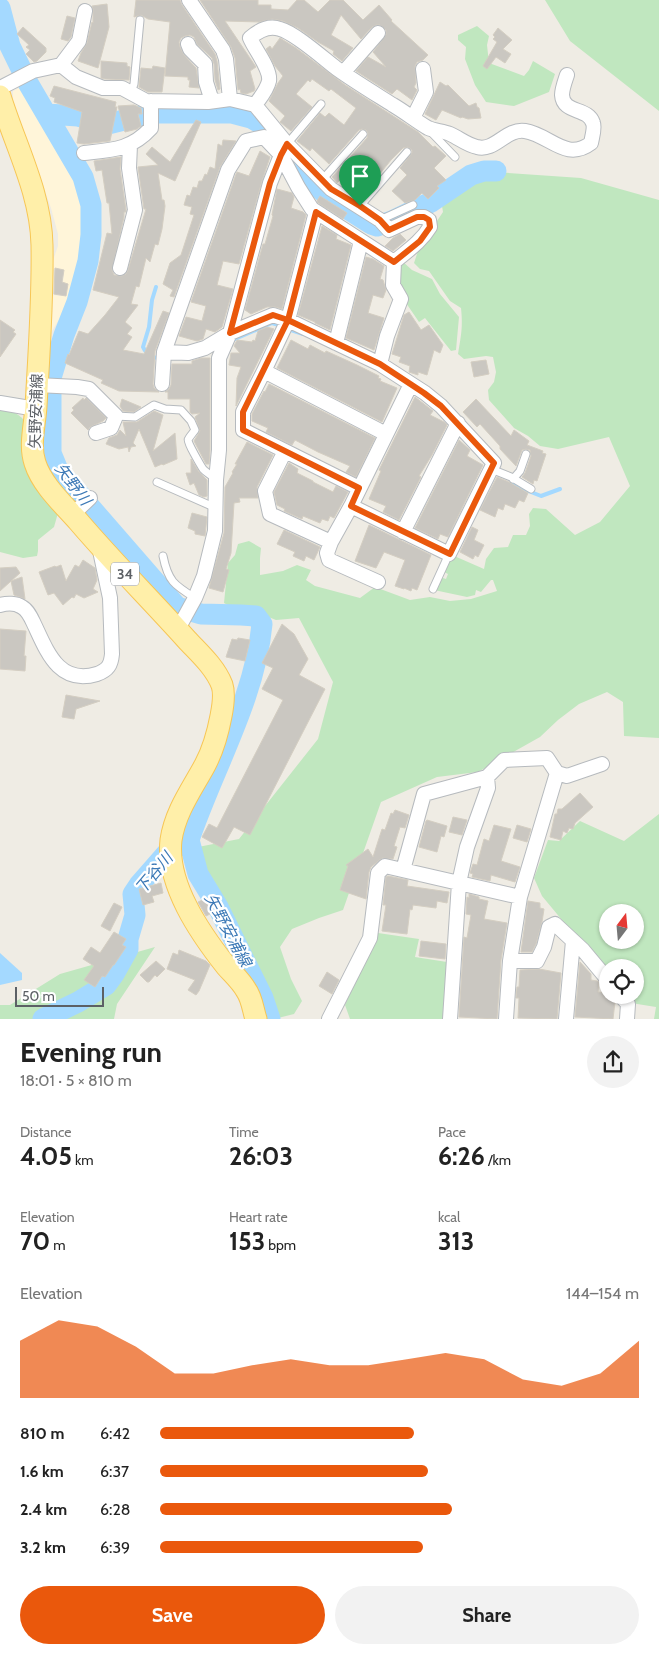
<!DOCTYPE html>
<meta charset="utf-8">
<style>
body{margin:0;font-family:Cabin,"Noto Sans JP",sans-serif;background:#f2f2f2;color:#222;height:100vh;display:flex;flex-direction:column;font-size:19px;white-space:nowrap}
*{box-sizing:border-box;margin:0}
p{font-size:16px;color:#767676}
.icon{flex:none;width:28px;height:28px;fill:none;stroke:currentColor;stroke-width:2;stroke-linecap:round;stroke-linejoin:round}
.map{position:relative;height:1019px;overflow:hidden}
.sheet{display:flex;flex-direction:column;background:#fff;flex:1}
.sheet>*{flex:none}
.needle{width:32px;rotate:16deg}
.buttons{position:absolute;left:599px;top:904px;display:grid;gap:10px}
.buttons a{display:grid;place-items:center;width:45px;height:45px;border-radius:50%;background:#fff;box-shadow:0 1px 4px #0004;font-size:25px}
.scale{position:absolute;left:15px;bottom:12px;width:89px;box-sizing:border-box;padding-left:5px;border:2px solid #5c6065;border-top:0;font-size:14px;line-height:18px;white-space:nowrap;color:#5c6065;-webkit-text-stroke:4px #fff;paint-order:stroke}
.pin{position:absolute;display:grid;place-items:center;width:42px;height:42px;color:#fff;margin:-51px -21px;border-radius:50% 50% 50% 0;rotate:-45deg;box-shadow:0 0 5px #0007}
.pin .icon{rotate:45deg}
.round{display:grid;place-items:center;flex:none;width:52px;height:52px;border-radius:26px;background:#f2f2f2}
.head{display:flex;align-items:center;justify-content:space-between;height:85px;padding:0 20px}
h1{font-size:28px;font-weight:800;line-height:38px}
.figures{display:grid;grid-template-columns:repeat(3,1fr);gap:8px;height:85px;padding:5px 20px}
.figures div{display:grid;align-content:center}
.figures b{font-size:25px;font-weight:800}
.figures small{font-size:14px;font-weight:400}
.figures p{font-size:14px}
.chart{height:140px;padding:10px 20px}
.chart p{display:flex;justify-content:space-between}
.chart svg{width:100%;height:90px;margin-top:5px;fill:#ea580c;opacity:.7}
.button{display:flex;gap:10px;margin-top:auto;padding:10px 20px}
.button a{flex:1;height:58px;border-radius:30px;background:#ea580c;color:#fff;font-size:20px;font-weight:800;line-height:58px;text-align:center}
.button a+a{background:#f2f2f2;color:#222}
ul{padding:0 20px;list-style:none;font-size:16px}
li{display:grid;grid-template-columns:80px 60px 1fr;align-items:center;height:38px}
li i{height:12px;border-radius:6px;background:#ea580c}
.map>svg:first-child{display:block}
</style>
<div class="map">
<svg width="659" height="1019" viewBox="0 0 659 1019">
<rect width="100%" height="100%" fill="#efece4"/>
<path fill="#fff5d9" d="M22 87 78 185 83 218V240L66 308 49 336 51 295 66 296 68 284 63 283 64 270 50 269 58 246V234L51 208 13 101V91Z"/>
<path fill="#c0e7bf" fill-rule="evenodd" d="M545 0H659V111L570 41Z
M477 26 489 36 487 45 489 63 524 76 529 70 533 61 555 74 549 92 514 106 486 102 475 85 465 59 466 47 458 40V35Z
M467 170 581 178 659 200V738L624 736 623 702 607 692 579 704 558 720 540 737 478 772 437 777 381 802 343 910 319 918 292 929 280 947 291 979 302 1001 294 1014 278 1018 269 1009 258 983 195 874 198 847 239 839 318 739 333 682 299 618 276 620 256 612 237 610 224 603 228 563 235 555 238 544 249 541 261 548 260 558V575L283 571 297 565 311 570 306 580 315 586 360 598 375 587 410 600 430 597 450 601 471 599 497 591 493 580H491L481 592 476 590 475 595 467 597 434 590 440 577 446 579 448 574 444 572 452 555 484 569 486 559 494 548 508 547 513 535H526L530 526 529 514 533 508 546 509 575 535 600 522 630 486 609 437 558 449 540 446 528 436 514 428 489 400 488 390 494 382 496 372 493 357 486 356 464 359 458 354C461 335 463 328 461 308L450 301 429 271 420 269 414 263 419 248 443 212 441 200 448 193 447 184 454 179 463 177Z
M402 261 412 270 432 279 440 294 459 317 456 350 451 351 425 318 419 322 404 300 396 272Z
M0 409C11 409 21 415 27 424L58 513 54 527 38 540V551L37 556 23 558 0 552Z
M659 814V1019H654L656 1007 631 1003 625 995H635V968H608L607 974 542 896 534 878 548 840 559 841 580 821 624 841ZM608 912H635V940H608Z
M378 933 419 939 415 957 447 962 444 1019H350L345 1005Z
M155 947 117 1004 114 1019H0V1005H10L60 974Z"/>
<path fill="#a4d9ff" d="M0 953 22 973V980L0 985Z"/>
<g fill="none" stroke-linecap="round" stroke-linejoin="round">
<path stroke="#a4d9ff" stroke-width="4" d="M156 287 152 300 149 327 143 347C146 354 153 359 161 358
M288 329 303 334
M235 339 272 323 282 326
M511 484 541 496 560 489"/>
<path stroke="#a4d9ff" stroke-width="21" d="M0 8 10 46 28 83 83 177 91 205V235L88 261 77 302 64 335 51 378V453L58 470 177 607 201 614 241 615 256 616 262 624C255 699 213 769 189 840
M157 113H232L251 118 263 125 316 185 330 198 371 224 377 226 392 221 431 202 471 175 484 171H496
M47 114 78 116 108 124 144 115
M189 840 198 874 218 907 263 998 270 1019
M43 1019 78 1002 106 985 114 974 128 949V939L135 915 133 894 139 885 167 853 183 843"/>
</g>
<path fill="#cac7c1" stroke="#d4cec2" d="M136 0H180L182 5 215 54 217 61 220 89 218 90 215 80 214 64 212 58 197 44 194 37 190 35 185 36 181 38 179 42 180 47 184 55 196 68 199 88 189 87 190 80H188V77L165 76 170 22 148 19 141 15 134 17Z
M200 0H258V5H271V9L288 10 297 0H304L318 12 330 0H343L363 20 379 5 392 20 391 21 428 55 423 60 417 62 415 66 416 83 414 87 417 90 412 100 397 89 392 94 356 71 368 57 386 67 373 52 386 35V30L380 25H376L372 27 361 39 341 15 331 35 353 48 342 61 333 54 334 51 318 42 298 28 283 21 272 19 259 22 225 21 256 67 250 71 255 89 254 91 246 94 241 93 240 89 238 90 235 58 231 47Z
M107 4 109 27 98 68 78 61 81 53 87 43 92 22 93 23V9L92 6Z
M67 16 75 18 71 37 68 41 61 39Z
M23 27 46 48V52L37 61 34 62 26 54 30 50 26 47 29 45 17 34Z
M498 28 512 40 503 49 511 54 505 63 496 57 487 69 483 66 497 42 493 39 495 37 493 35Z
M280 38 296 48 345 85 418 132 433 147 435 146 446 156 434 168 446 180 437 186 439 188 428 199 422 193 415 200 405 203 392 191 407 175 400 168 412 153V150L408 147 403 148 391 160 366 191 360 187 356 191 340 180 337 183 332 177 367 138 368 133 366 130 362 129 359 130 329 164 312 148 310 151 297 141 320 113 325 117 329 113 344 125 356 108 331 89 329 91 312 79 310 82 308 80 296 94 312 107 291 131 280 122 285 116 269 101 278 83 283 76 275 66 266 49 270 46 272 49Z
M101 61 127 63V66L130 67 129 80 105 79 101 78Z
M153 66 165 68 162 92H148L139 87 141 68 152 69Z
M440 82 446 86 448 85 469 106 476 103 477 107 479 108 481 118 468 119 462 117 461 118 442 110 436 120 425 114Z
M54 86 116 102 115 107H117L110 141 84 144 77 143 82 112 54 102 55 98 50 96Z
M134 105 141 108 142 114H138L141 126 137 129 125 132 118 106Z
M196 120 201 122 175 181 158 173 162 200H164L165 206 162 229 158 245 155 244 150 262 146 258 139 287 136 286 131 304 138 305 125 322 132 328 127 334 132 337 123 350 144 354 163 311 169 313 155 351 153 384 154 388 159 392 119 391 101 383 103 380 65 363 68 354 69 355 79 331 88 334 105 315 119 297 93 290 107 233 112 234 109 203H107L102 170 96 171 94 161 121 157 120 169 126 210V212H124V217L112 270 114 275 122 276 126 274 128 270 146 209H144L138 167 158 165 146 154 152 147 170 162Z
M223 140 236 141 220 167 174 297 170 296 173 290 163 284 170 263 181 255 194 215 190 214 192 207 184 205 187 195 190 196 193 187 197 188 199 181H202L205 174 207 175 210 167 215 169 218 144 222 146Z
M260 151 270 157 262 181 239 264 223 261 217 285 233 289 222 327 215 332 206 329 203 339 197 341 179 336 186 317 202 321 206 306 191 302 236 174 237 172 249 176Z
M277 189 292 193 294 197 291 208 303 212 306 215 282 309 275 307H267L251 314 245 310 263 244H265L273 216 272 215Z
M320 196 347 213 343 219 318 203 317 201Z
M322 226 337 235 336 239 351 245 330 330 315 323V322L298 315Z
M400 234 406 240 393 251 385 246 393 238Z
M366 257 373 259 384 266 380 279 383 280 386 290 383 298 373 295 368 313 384 318 374 350 346 338Z
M55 268 64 270 62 282 68 284 66 296 54 294Z
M409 312 421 330 429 325 443 345 440 353 434 350 427 375 418 372V375L409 372 410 366 399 362 401 357 392 354 404 315Z
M0 320 15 330 13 332 16 334 0 357Z
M267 327 274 329 236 406 237 378 241 367 229 365 231 353H240L234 346 237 340 252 342 253 340 255 341 258 331Z
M291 340 308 349 310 345 325 353 326 351 357 365 379 376 378 378 381 379 380 381 397 388 382 422 277 368Z
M201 358H210V450L209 464H206L194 441 200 431 195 417 200 413 192 414 190 412V399H168V392H165L169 389 171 385 172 364H192V361Z
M486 360 489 374 474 377 471 362Z
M269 384 375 438 356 477 346 472 350 466 318 452 295 440 292 445 266 432 268 428 252 421V414L264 391 265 392Z
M415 397 433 411 430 415 444 422 447 425 432 455 419 476 421 477 399 520 383 512 386 506 369 499 381 471 379 470Z
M83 398 84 400 86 398 106 418 103 421 90 427 88 430 71 413 74 410 72 408Z
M122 399 141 407 134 412 123 411 120 406Z
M476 399 511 436 514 430 529 441 527 445 543 451 542 453 546 454 537 481 534 480 533 484 522 477 525 473 531 456 530 450 526 449 522 450 516 466 500 449V446L480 424 477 427 463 412Z
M154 411 163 415 153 451 175 433 177 459 163 465 162 464 155 467 139 429 133 443 136 446 131 447 129 452 128 447 119 449 106 444 109 438 117 435 120 430 126 436 123 422H137Z
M459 440 470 450 467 456 483 465 448 537 440 534 438 539 415 528Z
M247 442 273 455 257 487 258 498H239L240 502 234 503 231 553 226 569 229 570 223 592 209 588 224 533 225 487 233 473 232 472 237 464H235Z
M191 459 199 472 207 480V496L204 497 199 495 194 483 190 485 186 473H191Z
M289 463 298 469 297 473 313 481V482L333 492 336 486 348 492 334 518 330 516 328 521 322 519 320 523 303 516 302 519 284 511 285 509 277 505 274 492Z
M497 477 509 482 528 493 524 502 519 500 515 508 505 504 503 510 498 508 495 517 480 510Z
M192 513 207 517 205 536 195 534V531L188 528Z
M369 525 431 555 417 590 412 588 411 591 404 588V589L395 586 405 560 384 552 376 568 355 561Z
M472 527 478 530 474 540 484 545 478 557 475 555 473 559 460 552Z
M284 530 320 547 314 560 306 556 304 561 293 556 295 552 277 544Z
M83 560 95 568 97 580 93 589 98 592 84 598 76 594 74 598 72 597 63 605 54 593 48 595 39 572 55 566 56 567 61 565 66 581 75 565 79 567Z
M16 567 20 573 0 591V568Z
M22 577 25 599 14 595 11 581Z
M282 624 294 634 308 659 299 675 325 689 250 835 234 827 222 848 202 837 209 824 217 828 283 700 262 689 273 668 262 663Z
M0 629 26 631 24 656H26L25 671 0 669Z
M238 638 250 640 245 661 226 657 232 639 237 640Z
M66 695 100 701 76 709 74 719 62 717Z
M580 793 593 807 575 823 573 829 569 828 567 833 563 831 561 840 550 837 555 814H557L558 809H562Z
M395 810 409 815 405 828 400 827 394 846 397 847 393 859 382 858 371 867 369 872 366 899 340 890 348 866 346 865 368 849 373 857 382 829 385 830 391 813 393 814Z
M453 817 467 820 462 835 449 832Z
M427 820 447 826 444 837 441 836 437 852 419 847 426 821Z
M494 825 511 829 501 861 520 867 515 882 491 875 490 881 472 877 473 874 470 873 473 864 477 865 484 839 489 841Z
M517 825 531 829 527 842 513 838Z
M388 876 408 880 407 886 449 892 447 903 437 901 436 908 413 905 412 910 410 909 407 934 382 931 386 905H383L386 877Z
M161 883 163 893 152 896 154 902 143 905 139 889Z
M469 894 479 897V899L488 901 484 919 507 923 501 960 497 1019 459 1017 464 937 467 938 471 915 466 914 467 897 469 898Z
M207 898 214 912 206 916 198 902Z
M528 901 540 903V908L544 909 542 922 536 944 532 952H521Z
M114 903 122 907 110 931 101 926Z
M114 932 126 939 122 945 126 947 114 965H113L105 977 102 976 95 987 84 980 94 966 83 959 91 947 100 953Z
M421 941 446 944 445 959 419 956Z
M179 950 206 961 210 965 199 991 196 995 188 990 195 980 167 969 173 953 178 955Z
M156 961 165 969 157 977 155 975 149 982H147L140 975Z
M580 962 591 974V980L597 981 599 982 598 992 608 993V998H612L615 1002 613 1019 575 1017Z
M539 969 561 973 557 1019 518 1018 519 998H516L517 987H519L520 970Z
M327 972 339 980 332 994 319 986Z"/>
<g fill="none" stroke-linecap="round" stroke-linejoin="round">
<g stroke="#b6babe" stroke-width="9">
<path id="service" d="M131 92 134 84 140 20
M430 131 455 157
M287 144 321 104
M322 180 363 134
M360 206 407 152
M380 220 413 205
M116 416 135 417 154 405 165 409 181 410 191 421 195 430C193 433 189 437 188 440 187 442 201 466 203 469 207 473 212 476 216 479
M491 469 511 477 531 489
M513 479 520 471 526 454
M157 482 216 508
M163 556C168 581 174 585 195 598
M433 589 449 554"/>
</g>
<g stroke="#b6babe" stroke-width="16">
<path id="minor" d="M189 0 223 50 226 59 230 99
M188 44 190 49 205 64 206 82 212 101
M61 65 79 41 85 11
M343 73 378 33
M0 88 33 71 61 65 76 77 103 88H122L146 101 208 102 230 99 255 105 287 144 331 189 380 220 389 230 417 217H424L429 220 430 227C421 242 407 251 394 262L393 285 401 299 387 336 380 364
M255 105C260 98 267 90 269 81 271 69 255 50 250 38 258 31 269 25 280 29 295 33 323 58 336 68 354 81 374 93 393 105 405 112 416 121 428 128 435 131 443 131 450 134 459 138 467 145 477 147 495 152 506 128 525 131 550 135 566 162 591 143 592 137 595 128 593 123 588 107 563 114 562 95 562 89 565 81 567 75
M413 118 426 92 423 69
M84 153C112 150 131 150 151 128V101
M316 212 288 320 264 371 386 434
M120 268 135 210 129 168 130 145
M336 343 361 241
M164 352 188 353 205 348 230 333 273 315 288 320 380 364 425 393 441 406 494 463 449 554 351 506 411 384
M264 371 243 412V430L359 488
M162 384 164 352 228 170 246 141 264 137 281 155 298 187 312 209 394 262
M37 385 77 387 89 389 116 416 111 428 96 433
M0 403 36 409
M285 451 265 491 270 514 331 542
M351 506 331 542 327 553 329 560 378 582
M72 515 90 498
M403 532 458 423
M0 605C7 603 16 603 22 607 29 611 32 620 35 626 48 654 60 685 97 674 108 670 111 665 112 654L110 598 99 546
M178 629 195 598 204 576 215 531 216 480 219 450V358L230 333 270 183 281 155 287 144
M557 773 567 776 602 764
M403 870 424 794 487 777 504 760 547 758 557 773 520 897 510 961 506 1019
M510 961H537L544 947 549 927 555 924 583 950 608 980
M620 995 628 1004 627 1019
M329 1019 370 938 378 873 385 866 520 897
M450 1019 459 883 467 847 488 788 487 777
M566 1019 573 941"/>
</g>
<g stroke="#f7c655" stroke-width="23">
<path id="primary" d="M0 96C15 145 41 193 42 245 43 299 39 353 36 406 35 425 29 445 35 463 42 485 63 504 78 521 113 562 151 600 187 640 199 653 215 667 222 685 225 694 223 706 221 716 218 732 213 750 205 765 192 789 175 812 171 840 166 884 200 933 226 966 233 974 241 981 246 990 252 998 253 1010 256 1019"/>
</g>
<use href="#service" stroke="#fff" stroke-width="7"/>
<use href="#minor" stroke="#fff" stroke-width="14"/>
<use href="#primary" stroke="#ffefa9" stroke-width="21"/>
</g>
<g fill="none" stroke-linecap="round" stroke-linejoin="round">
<g stroke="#fff" stroke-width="10">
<path id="route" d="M360 206 331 189 287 144 281 155 270 183 230 333 273 315 288 320 380 364 424 393 441 406 494 463 450 554 351 506 359 488 243 430V412L288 320 316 212 394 262 420 241 430 227 429 220 424 217H417L389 230 380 220 360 206"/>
</g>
<use href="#route" stroke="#ea580c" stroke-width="6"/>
</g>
<g text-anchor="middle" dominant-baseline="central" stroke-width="4.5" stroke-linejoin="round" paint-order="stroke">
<rect fill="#fff" stroke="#8d9093" stroke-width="1" x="111" y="562.5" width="28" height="23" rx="4"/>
<g font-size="14" font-weight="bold" fill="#5c6065">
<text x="125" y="574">34</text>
</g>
<g font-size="15" fill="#5c6065" stroke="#fff">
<text transform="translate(36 411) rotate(-88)">矢野安浦線</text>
</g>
<g font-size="16" font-style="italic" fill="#3c79b6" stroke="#fff">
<text transform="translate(73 484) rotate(53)">矢野川</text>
<text transform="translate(154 873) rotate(-50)">下谷川</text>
<text transform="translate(228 930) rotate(62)">矢野安浦線</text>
</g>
</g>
</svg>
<div class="buttons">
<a><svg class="needle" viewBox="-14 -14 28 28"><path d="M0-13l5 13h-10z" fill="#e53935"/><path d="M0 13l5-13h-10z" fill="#767676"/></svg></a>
<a><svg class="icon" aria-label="locate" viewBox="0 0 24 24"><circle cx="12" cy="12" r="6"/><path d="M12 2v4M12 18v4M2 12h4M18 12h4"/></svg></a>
</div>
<div class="scale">50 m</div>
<div class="pin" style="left:360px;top:206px;background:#1e9e55"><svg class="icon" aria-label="arrive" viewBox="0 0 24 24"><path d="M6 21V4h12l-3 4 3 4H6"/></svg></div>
</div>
<section class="sheet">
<div class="head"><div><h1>Evening run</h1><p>18:01 · 5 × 810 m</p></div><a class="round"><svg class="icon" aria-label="share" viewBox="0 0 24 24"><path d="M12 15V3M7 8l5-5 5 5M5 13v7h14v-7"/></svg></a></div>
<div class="figures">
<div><p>Distance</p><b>4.05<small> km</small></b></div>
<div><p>Time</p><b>26:03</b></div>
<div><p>Pace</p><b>6:26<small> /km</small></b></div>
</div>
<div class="figures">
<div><p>Elevation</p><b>70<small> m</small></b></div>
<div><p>Heart rate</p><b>153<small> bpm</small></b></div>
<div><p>kcal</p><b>313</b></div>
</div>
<div class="chart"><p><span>Elevation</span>144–154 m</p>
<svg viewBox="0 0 160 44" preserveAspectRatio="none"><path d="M0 44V16L10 6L20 9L30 19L40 32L50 32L60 28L70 25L80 28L90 28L100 25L110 22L120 25L130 35L140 38L150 32L160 16V44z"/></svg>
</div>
<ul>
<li><b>810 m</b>6:42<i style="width:53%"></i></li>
<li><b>1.6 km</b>6:37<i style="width:56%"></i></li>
<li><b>2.4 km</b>6:28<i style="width:61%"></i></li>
<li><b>3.2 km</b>6:39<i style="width:55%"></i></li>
</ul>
<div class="button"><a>Save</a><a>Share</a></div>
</section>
